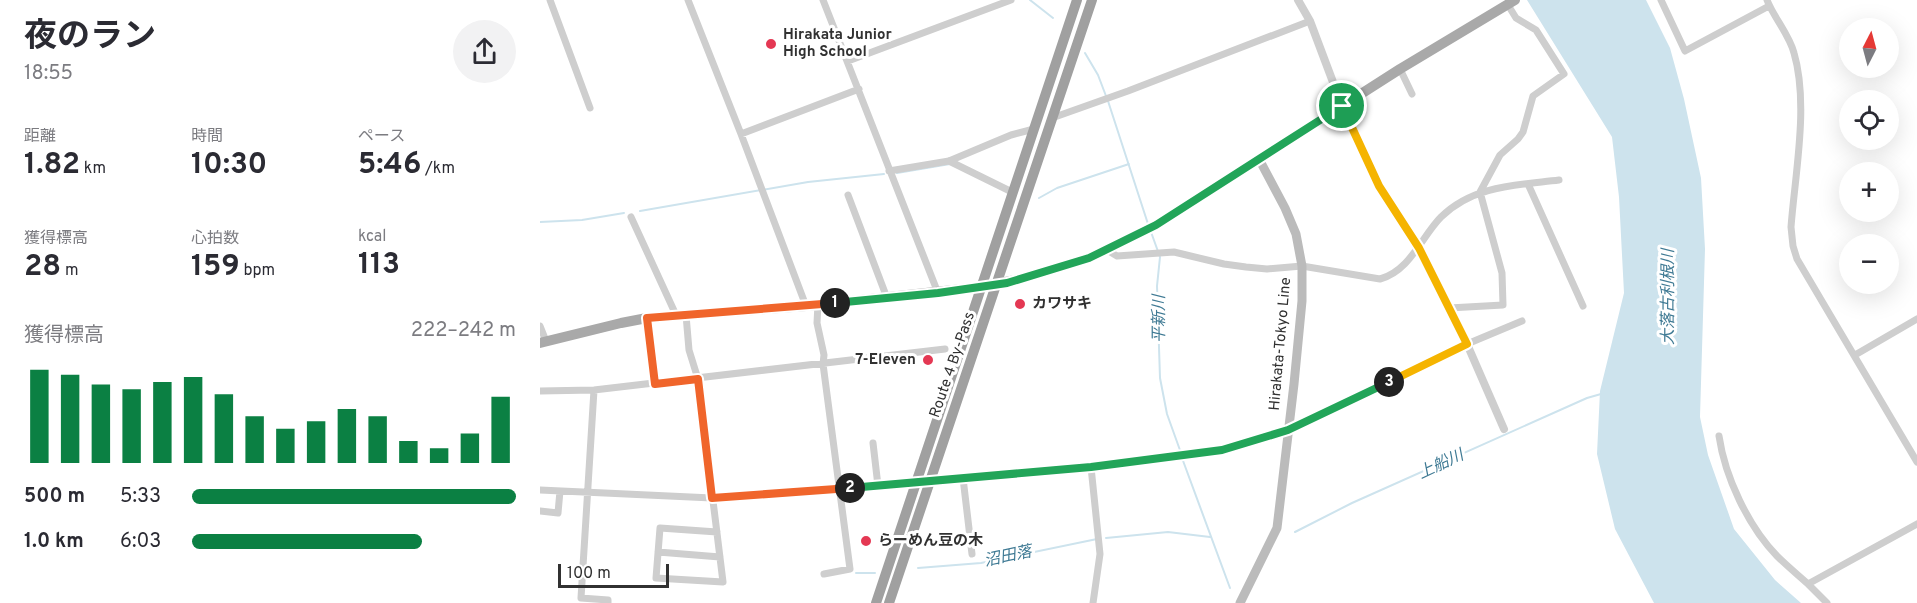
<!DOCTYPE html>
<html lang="ja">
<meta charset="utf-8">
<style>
body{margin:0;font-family:Overpass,"Noto Sans JP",sans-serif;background:#f2f2f3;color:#2b2b33;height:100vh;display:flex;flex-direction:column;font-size:22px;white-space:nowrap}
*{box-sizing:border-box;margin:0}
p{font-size:20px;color:#7c7c81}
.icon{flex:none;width:33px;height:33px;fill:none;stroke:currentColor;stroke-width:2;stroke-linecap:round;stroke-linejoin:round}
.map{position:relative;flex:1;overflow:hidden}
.drawer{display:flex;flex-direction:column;background:#fff;width:540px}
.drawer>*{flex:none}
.needle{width:39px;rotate:6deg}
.tools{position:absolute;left:1299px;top:18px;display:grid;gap:12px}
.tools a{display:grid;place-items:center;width:60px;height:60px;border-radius:50%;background:#fff;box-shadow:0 6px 24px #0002;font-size:30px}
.scale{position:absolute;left:18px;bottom:15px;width:111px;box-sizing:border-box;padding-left:6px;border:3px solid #313131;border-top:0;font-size:16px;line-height:21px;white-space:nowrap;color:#313131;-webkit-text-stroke:4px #fff;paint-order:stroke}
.pin{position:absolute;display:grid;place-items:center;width:51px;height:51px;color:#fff;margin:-26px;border:3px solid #fff;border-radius:50%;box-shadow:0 2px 6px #0007}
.km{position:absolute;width:30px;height:30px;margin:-15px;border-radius:50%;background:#222;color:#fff;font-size:16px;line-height:30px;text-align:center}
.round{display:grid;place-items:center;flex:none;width:63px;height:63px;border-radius:32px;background:#f2f2f3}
.headline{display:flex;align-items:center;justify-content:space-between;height:102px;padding:0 24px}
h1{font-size:33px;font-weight:700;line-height:45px}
.figures{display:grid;grid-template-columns:repeat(3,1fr);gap:9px;height:102px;padding:6px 24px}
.figures div{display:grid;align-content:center}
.figures b{font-size:30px;font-weight:700}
.figures small{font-size:16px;font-weight:400}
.figures p{font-size:16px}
.chart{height:168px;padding:12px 24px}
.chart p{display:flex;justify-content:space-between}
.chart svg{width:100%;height:108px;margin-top:6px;stroke:#0b8043;stroke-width:6}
ul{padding:0 24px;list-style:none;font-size:20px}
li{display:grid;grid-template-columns:96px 72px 1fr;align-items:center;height:45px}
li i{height:15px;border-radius:8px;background:#0b8043}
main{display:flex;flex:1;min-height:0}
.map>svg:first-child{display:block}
</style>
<main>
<section class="drawer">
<div class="headline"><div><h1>夜のラン</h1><p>18:55</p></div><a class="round"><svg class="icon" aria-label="share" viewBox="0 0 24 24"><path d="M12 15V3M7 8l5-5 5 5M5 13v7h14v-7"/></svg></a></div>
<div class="figures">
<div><p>距離</p><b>1.82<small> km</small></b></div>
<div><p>時間</p><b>10:30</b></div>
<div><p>ペース</p><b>5:46<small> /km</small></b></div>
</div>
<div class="figures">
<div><p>獲得標高</p><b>28<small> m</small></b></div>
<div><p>心拍数</p><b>159<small> bpm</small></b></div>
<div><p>kcal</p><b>113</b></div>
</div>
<div class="chart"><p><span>獲得標高</span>222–242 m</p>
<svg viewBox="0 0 160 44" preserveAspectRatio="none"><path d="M5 44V6M15 44V8M25 44V12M35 44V14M45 44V11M55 44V9M65 44V16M75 44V25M85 44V30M95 44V27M105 44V22M115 44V25M125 44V35M135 44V38M145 44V32M155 44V17"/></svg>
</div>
<ul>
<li><b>500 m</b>5:33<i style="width:100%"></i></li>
<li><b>1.0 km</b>6:03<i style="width:71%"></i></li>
</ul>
</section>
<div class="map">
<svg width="1377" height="603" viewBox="0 0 1377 603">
<rect width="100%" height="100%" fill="#fff"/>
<path fill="#cde3ed" d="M987 0H1106L1130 48 1144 99 1161 178 1165 249 1160 417 1168 455 1194 529 1235 580 1261 603H1114L1075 529 1057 454 1060 391 1084 293 1079 197 1072 137Z"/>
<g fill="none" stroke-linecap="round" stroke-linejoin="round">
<path stroke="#cde3ed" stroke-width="2" d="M490 0 513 18
M545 53 558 75 566 96
M568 101 608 224
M357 173 410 164
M499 198 517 188 589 164
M100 211 268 182 344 174
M0 222 42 220 84 213
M611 232 620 257 617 286 620 378 627 414 641 453
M642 458 690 588
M755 532 812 503 1047 398 1061 394
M566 538 628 532 670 537
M378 568 441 563 557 539
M316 573H335"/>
<path stroke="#cecece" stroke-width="7" d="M10 0 50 108
M148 0 201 134 266 306
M283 0 398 293
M1121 0 1145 51 1229 6
M1227 0C1234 18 1249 34 1254 53 1269 104 1255 174 1251 227L1253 246 1257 259 1377 462
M308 61 471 0
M860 69 872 94
M802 106 839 186 879 247 927 344 982 321
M512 118 588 91 770 21
M201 134 319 89
M409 161 472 192
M349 171 409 161 471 135 494 129
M988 184 1043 306
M308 195 347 298
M91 217 136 315
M567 250 577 256 634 252 684 264 706 267 727 269 762 266 840 279C870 271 882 236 901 217 933 185 978 185 1019 180
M278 304 277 323 284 355 283 364 310 569 284 574
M909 308 963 305 962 273 940 192 960 155 978 139 983 132 993 96 1024 74 996 30 976 18 968 5
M146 315 149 350 158 379 183 582 116 578 120 528 177 532
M107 318 115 384
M0 326 6 341
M1315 355 1377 319
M54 390 41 598 68 600V603
M0 391 54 390 405 349
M1179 436C1185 477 1208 526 1237 556 1247 566 1258 575 1268 584L1377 524
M333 443 338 486
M551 467 560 554 553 603
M423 478 432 554
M0 490 172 498 203 497 551 467 682 450 748 430
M0 511 18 513 20 491
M118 552 180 557
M1268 584 1287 603"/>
<path stroke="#cecece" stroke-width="8" d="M758 0 770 21 802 106
M748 430 927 344 964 429"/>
<path stroke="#bbb" stroke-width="9" d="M700 603 737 528 754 384 762 301V266L756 234 745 208 719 159"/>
<path stroke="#a9a9a9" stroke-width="10" d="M0 343 81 323 107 318 266 306 441 287 480 279 549 258 616 225 860 69 975 0"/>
<path stroke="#a0a0a0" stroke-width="10" d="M336 603 537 0
M349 603 552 0"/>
</g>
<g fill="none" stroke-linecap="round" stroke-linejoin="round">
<g stroke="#fff" stroke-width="12">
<path id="split-1" d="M295 303 398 293 467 283 549 258 616 225 802 106"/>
</g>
<g stroke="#fff" stroke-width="12">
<path id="split-2" d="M295 303 107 318 115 384 158 379 172 498 310 488"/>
</g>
<g stroke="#fff" stroke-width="12">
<path id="split-3" d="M310 488 551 467 682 450 748 430 849 382"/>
</g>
<g stroke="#fff" stroke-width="12">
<path id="split-4" d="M802 106 839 186 879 248 927 344 849 382"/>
</g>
<use href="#split-1" stroke="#22a559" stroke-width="8"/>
<use href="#split-2" stroke="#f0652b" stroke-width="8"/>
<use href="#split-3" stroke="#22a559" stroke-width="8"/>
<use href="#split-4" stroke="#f5b400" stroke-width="8"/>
</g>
<g fill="#e43853" stroke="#fff" stroke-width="2">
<circle cx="231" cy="44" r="6"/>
<circle cx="480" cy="304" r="6"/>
<circle cx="388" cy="360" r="6"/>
<circle cx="326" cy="541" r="6"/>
</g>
<g text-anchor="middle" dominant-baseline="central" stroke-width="6" stroke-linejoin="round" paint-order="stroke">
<g font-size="15" font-weight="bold" fill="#313131" stroke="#fff" text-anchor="start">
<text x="243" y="35">Hirakata Junior<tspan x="243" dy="17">High School</tspan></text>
<text x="492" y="304">カワサキ</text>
<text x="376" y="360" text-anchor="end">7-Eleven</text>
<text x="338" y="541">らーめん豆の木</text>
</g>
<g font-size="15" fill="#313131" stroke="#fff">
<text transform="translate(741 344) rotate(-85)">Hirakata-Tokyo Line</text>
<text transform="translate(413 365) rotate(-71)">Route 4 By-Pass</text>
</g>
<g font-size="16" font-style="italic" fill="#3f7a94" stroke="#fff">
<text transform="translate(1129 297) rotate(-90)">大落古利根川</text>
<text transform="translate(620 319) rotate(-90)">平新川</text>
<text transform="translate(901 465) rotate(-25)">上船川</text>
<text transform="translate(468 557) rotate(-12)">沼田落</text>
</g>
</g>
</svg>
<div class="tools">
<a><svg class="needle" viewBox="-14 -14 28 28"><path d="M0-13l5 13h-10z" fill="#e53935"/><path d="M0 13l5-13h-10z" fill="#7c7c81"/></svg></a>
<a><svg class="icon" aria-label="locate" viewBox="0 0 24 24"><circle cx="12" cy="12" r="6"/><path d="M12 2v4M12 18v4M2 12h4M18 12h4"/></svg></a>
<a>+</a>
<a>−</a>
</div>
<div class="scale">100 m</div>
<div class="pin" style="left:802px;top:106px;background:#1e9e55"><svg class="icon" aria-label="arrive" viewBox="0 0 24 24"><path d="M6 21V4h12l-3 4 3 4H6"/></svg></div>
<b class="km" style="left:295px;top:303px">1</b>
<b class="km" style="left:310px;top:488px">2</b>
<b class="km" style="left:849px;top:382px">3</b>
</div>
</main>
